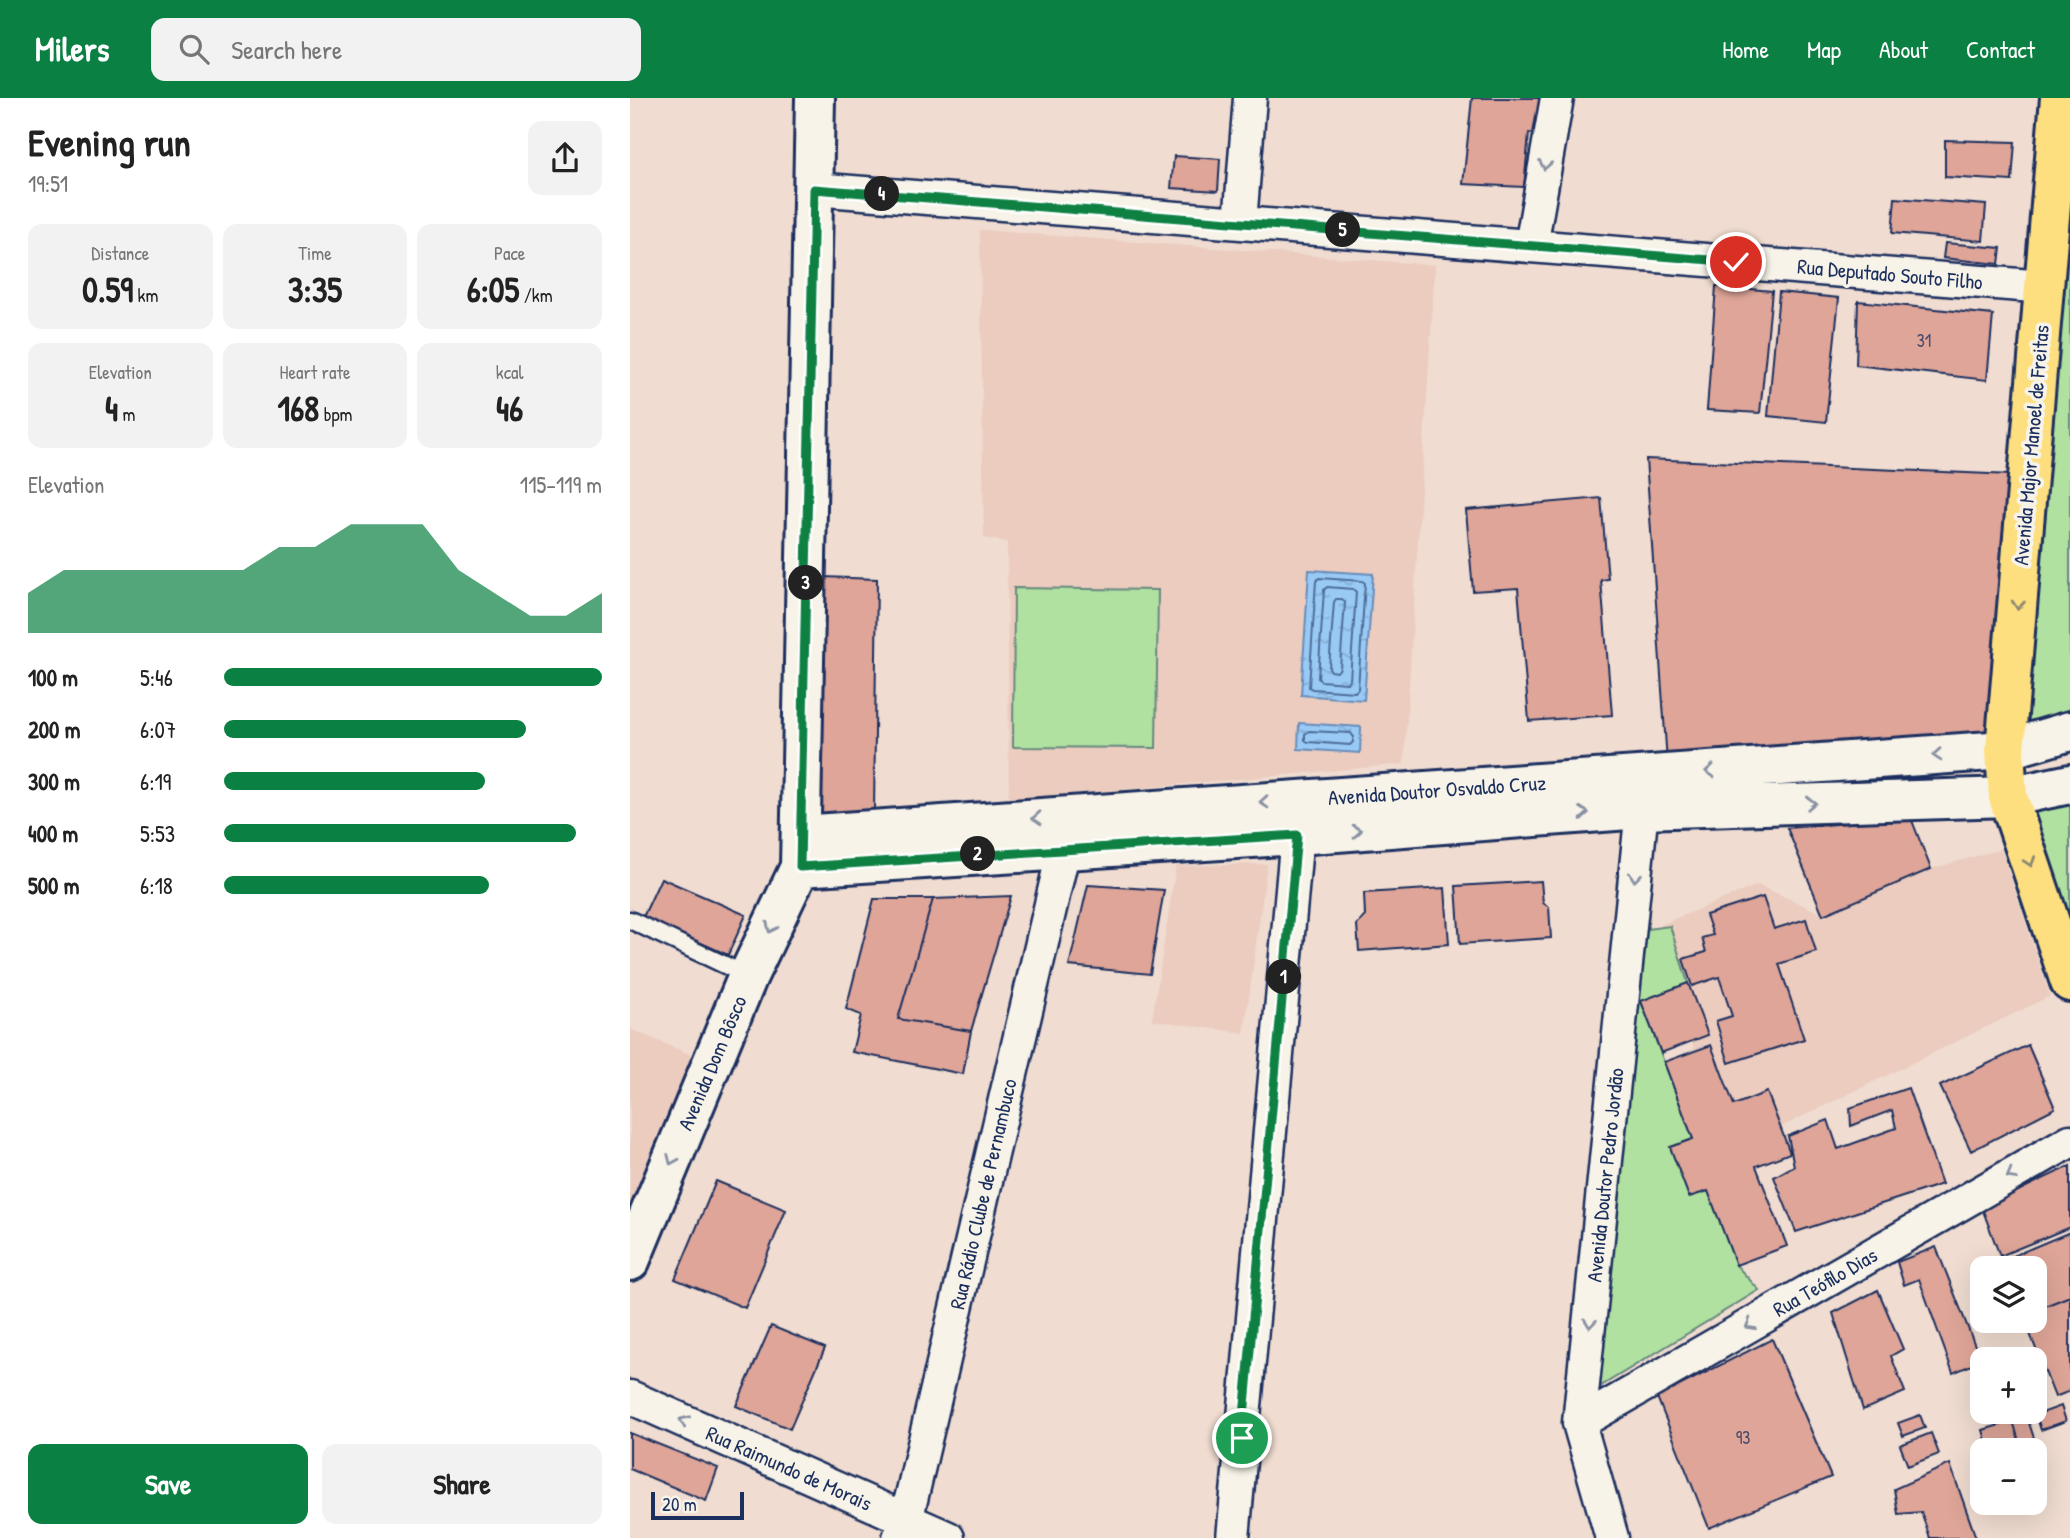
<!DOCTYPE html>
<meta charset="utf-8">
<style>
body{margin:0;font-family:"Patrick Hand",sans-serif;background:#f2f2f2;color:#222;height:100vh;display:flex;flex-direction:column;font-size:26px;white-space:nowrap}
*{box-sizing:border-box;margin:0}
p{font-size:23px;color:#767676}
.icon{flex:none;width:38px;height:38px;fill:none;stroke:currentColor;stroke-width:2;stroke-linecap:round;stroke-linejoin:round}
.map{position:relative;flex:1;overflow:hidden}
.sheet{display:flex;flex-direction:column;background:#fff;width:630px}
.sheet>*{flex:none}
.controls{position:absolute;left:1340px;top:1158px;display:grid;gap:14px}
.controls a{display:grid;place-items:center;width:77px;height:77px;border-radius:14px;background:#fff;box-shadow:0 7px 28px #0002;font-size:35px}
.scale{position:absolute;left:21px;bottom:18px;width:93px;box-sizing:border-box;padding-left:7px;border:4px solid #1b2f5e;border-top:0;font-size:19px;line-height:24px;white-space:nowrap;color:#1b2f5e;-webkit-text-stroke:5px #f7f3e8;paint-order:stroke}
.pin{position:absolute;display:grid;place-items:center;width:60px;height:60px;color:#fff;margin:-30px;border:4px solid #fff;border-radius:50%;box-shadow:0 2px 7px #0007}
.km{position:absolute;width:35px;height:35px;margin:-18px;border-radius:50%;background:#222;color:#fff;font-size:19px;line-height:35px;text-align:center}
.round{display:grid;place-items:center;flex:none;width:74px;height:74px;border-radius:14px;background:#f2f2f2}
.head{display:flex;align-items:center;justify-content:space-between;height:119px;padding:0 28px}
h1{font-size:38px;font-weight:700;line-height:52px}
.stats{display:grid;grid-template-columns:repeat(3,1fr);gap:10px;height:119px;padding:7px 28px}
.stats div{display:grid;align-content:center;border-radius:14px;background:#f2f2f2;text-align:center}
.stats b{font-size:35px;font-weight:700}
.stats small{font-size:19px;font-weight:400}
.stats p{font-size:19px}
.chart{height:196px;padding:14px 28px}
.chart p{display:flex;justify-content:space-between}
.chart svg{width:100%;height:126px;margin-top:7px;fill:#0b8043;opacity:.7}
.button{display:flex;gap:14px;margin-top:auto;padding:14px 28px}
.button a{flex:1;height:80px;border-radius:14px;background:#0b8043;color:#fff;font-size:28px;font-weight:700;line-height:80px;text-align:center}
.button a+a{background:#f2f2f2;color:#222}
ul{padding:0 28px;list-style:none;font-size:23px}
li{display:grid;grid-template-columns:112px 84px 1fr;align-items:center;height:52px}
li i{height:18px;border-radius:9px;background:#0b8043}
header{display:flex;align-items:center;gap:42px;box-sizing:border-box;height:98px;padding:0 35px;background:#0b8043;color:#fff}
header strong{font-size:33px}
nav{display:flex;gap:38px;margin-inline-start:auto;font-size:24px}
.search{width:490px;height:63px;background:#f2f2f2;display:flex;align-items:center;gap:18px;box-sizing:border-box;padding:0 24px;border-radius:14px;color:#767676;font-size:26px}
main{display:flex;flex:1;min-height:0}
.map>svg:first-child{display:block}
</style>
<header>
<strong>Milers</strong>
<div class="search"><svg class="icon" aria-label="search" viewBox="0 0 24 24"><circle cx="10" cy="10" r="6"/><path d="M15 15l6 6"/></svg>Search here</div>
<nav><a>Home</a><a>Map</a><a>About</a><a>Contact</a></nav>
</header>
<main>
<section class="sheet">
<div class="head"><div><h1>Evening run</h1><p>19:51</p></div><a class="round"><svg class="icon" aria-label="share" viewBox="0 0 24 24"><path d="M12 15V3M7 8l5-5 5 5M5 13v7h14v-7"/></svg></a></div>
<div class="stats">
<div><p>Distance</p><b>0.59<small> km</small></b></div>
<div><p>Time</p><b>3:35</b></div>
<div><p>Pace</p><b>6:05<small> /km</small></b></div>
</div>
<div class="stats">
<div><p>Elevation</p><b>4<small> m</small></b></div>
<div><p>Heart rate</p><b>168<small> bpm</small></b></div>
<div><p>kcal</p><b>46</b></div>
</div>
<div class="chart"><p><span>Elevation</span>115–119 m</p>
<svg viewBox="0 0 160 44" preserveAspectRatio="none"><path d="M0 44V30L10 22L20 22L30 22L40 22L50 22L60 22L70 14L80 14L90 6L100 6L110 6L120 22L130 30L140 38L150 38L160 30V44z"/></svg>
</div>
<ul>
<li><b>100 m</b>5:46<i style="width:100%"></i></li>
<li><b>200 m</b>6:07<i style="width:80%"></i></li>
<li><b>300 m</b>6:19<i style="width:69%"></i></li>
<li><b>400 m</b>5:53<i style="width:93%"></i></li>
<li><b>500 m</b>6:18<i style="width:70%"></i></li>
</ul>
<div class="button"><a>Save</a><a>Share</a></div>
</section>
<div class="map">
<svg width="1440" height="1440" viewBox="0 0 1440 1440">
<defs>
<pattern id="water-ripples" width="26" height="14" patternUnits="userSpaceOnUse" patternTransform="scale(1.75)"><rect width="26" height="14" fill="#99caf5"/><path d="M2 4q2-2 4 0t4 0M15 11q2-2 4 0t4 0" fill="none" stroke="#83aed4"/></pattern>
</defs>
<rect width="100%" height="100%" fill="#f0dcd0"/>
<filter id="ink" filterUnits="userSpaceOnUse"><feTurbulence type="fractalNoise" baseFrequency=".0143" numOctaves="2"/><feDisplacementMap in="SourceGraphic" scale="14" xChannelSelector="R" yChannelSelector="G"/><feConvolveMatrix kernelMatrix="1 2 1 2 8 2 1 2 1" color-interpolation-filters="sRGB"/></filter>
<g filter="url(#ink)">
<path fill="#ebccbf" d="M350 132 805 167 774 666 379 702 377 444 354 440Z
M1371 751 1420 898 1093 1057 1030 827 1128 787 1193 816 1301 771Z
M637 766 614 935 522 922 546 768Z
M0 931 71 961 0 1120Z"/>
<path fill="#b0e1a0" stroke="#66887f" stroke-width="2" d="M1440 96V623L1394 639Z
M384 490 528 492 526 650 383 649Z
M1440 705V828L1397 707Z
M1040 828 1058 885 1011 903 1063 1041 1041 1050 1059 1099 1078 1093 1106 1167 1129 1192 961 1294 1009 832Z"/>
<path fill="url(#water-ripples)" stroke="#678cb9" stroke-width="2" d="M679 472 743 476 734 602 671 597Z
M669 625 731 629 730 655 668 651Z"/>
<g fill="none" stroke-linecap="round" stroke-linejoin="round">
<path stroke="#4d6d9a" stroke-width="2" d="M689 480 732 483 735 485 728 591 725 594 682 591 679 589 686 483Z
M697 489 723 491 726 494 720 582 717 585 691 583 688 580 694 492Z
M706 501H712L715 504 710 570 707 574 701 573 699 570 704 504Z
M679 633 721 635 723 638V644L720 647 678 644 675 642V636Z"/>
</g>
<path fill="#dea598" stroke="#1b2f5e" stroke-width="2" d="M842 0H918L912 36 899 35 894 89 833 86Z
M1315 42 1385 44 1382 83 1315 79Z
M544 58 590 61 588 93 541 90Z
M1265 100 1356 107 1353 143 1262 135Z
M1315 145 1371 150 1369 166 1313 160Z
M1086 188 1142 193 1130 315 1077 312Z
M1149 194 1209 200 1196 324 1138 318Z
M1228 203 1363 217 1357 282 1226 267Z
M1016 361 1382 377 1365 642 1037 664Z
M971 400 978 481 971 482 982 617 899 623 888 490 843 493 836 412Z
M193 479 247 481 244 713 188 719Z
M1281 720 1301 771 1193 817 1157 730Z
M31 780 116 817 98 857 13 819Z
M911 783 913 805 919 809 921 840 830 846 826 788Z
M458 787 534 792 520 876 439 868Z
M815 790 819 846 729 853 727 827 735 818 734 795Z
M381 798 341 933 268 921 303 801Z
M1133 799 1144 831 1176 821 1186 854 1149 866 1174 941 1099 965 1086 923 1102 918 1089 879 1062 888 1053 861 1076 854 1072 840 1083 837 1076 817Z
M244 801H303L268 921 341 933 333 976 222 954 231 917 216 911Z
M1058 885 1078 937 1031 955 1011 903Z
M1081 947 1104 1007 1137 994 1160 1055 1126 1068 1157 1148 1106 1167 1078 1093 1059 1099 1040 1049 1063 1041 1034 964Z
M1398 947 1425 1010 1341 1053 1310 988Z
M1278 990 1312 1086 1166 1134 1144 1079 1164 1068 1158 1038 1198 1022 1208 1051 1266 1030 1262 1012 1221 1028 1220 1010Z
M1440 1068V1129L1370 1158 1352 1110Z
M86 1083 156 1112 115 1210 45 1181Z
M1440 1134V1198L1405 1212V1171H1374L1371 1163Z
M1306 1149 1351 1263 1323 1275 1289 1181 1274 1187 1267 1164Z
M1248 1192 1273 1251 1261 1258 1275 1294 1233 1312 1203 1215Z
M1440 1198V1293L1425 1299 1395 1223H1405V1212Z
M141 1228 195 1250 160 1331 106 1308Z
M1142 1241 1201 1379 1079 1430 1027 1299Z
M1431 1308 1436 1323 1411 1332 1406 1317Z
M1290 1317 1295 1330 1273 1338 1268 1325Z
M1397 1319 1407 1349 1392 1353 1383 1323Z
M1383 1323 1392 1353H1359L1353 1332Z
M0 1335 88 1370 76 1403 0 1371Z
M1301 1335 1309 1356 1278 1368 1270 1347Z
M1320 1366 1346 1440H1300L1291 1414 1268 1416 1264 1391Z"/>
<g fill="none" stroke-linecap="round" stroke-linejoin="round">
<g stroke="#1b2f5e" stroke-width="21">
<path id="service" d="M0 822 118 878"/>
</g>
<g stroke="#1b2f5e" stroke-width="37">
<path id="minor" d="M184 91 1415 189
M610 124 620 0
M901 148 927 0
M0 1299 318 1440
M949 1325 1440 1043
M269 1440 276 1423 434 751
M603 1440 667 737
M982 1440 949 1325 1012 711"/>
</g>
<g stroke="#1b2f5e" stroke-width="44">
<path id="tertiary" d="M171 737 1375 652 1440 633
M170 769 667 737 1012 711 1378 699 1440 686
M0 1163 118 878 170 769 185 0"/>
</g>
<g stroke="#1b2f5e" stroke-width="44">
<path id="primary" d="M1430 0 1375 652 1378 699 1440 884"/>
</g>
<use href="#service" stroke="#f7f3e8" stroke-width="16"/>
<use href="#minor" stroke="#f7f3e8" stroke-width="32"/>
<use href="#tertiary" stroke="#f7f3e8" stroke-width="38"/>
<use href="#primary" stroke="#fedf80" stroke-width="38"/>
</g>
<defs><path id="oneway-chevron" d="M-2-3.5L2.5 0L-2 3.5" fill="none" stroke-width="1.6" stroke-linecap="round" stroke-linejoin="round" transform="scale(1.75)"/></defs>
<g stroke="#8991a3">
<use href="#oneway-chevron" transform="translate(915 67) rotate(100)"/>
<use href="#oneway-chevron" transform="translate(1307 657) rotate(176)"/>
<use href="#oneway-chevron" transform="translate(1080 673) rotate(176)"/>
<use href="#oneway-chevron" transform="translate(634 704) rotate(176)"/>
<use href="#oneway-chevron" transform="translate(1181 705) rotate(-2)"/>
<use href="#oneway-chevron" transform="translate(954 715) rotate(-4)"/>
<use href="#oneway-chevron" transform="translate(407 720) rotate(176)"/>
<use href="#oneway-chevron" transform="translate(727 733) rotate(-4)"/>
<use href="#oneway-chevron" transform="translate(1005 779) rotate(96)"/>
<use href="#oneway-chevron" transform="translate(141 830) rotate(115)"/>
<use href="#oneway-chevron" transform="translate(42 1062) rotate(113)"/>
<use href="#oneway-chevron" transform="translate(1381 1077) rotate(150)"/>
<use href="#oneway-chevron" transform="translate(960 1225) rotate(96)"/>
<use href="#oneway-chevron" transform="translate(1120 1227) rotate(150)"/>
<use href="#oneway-chevron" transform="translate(54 1323) rotate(-156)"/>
</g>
<g stroke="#8c876f">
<use href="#oneway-chevron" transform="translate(1388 507) rotate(95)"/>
<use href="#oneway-chevron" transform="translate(1400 764) rotate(71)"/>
</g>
</g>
<g fill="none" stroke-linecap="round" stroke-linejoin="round" filter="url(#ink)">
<g stroke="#fff" stroke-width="14">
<path id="route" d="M612 1340 667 737 170 769 184 91 1106 164"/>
</g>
<use href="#route" stroke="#0b8043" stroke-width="9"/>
</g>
<g text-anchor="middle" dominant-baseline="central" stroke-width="7" stroke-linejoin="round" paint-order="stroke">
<g font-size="18" fill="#4c4c6c">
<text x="1294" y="242">31</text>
<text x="1113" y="1339">93</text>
</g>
<g font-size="21" fill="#1b2f5e" stroke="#f7f3e8">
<text transform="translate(1260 176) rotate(5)">Rua Deputado Souto Filho</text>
<text transform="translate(1401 347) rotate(-85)">Avenida Major Manoel de Freitas</text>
<text transform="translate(807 692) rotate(-4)">Avenida Doutor Osvaldo Cruz</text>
<text transform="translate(82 965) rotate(-67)">Avenida Dom Bôsco</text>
<text transform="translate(975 1077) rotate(-84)">Avenida Doutor Pedro Jordão</text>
<text transform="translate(353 1096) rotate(-77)">Rua Rádio Clube de Pernambuco</text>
<text transform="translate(1195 1184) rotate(-30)">Rua Teófilo Dias</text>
<text transform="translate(159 1370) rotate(24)">Rua Raimundo de Morais</text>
</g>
</g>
</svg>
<div class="controls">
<a><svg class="icon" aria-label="layers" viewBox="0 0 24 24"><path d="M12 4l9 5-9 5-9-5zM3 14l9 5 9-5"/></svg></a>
<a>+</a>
<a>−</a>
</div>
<div class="scale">20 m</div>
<div class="pin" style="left:612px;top:1340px;background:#1e9e55"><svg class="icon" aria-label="arrive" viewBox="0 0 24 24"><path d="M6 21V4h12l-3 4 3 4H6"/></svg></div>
<div class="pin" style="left:1106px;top:164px;background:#d93025"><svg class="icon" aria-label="check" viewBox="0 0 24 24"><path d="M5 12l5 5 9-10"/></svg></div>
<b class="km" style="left:654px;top:879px">1</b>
<b class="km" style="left:348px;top:756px">2</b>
<b class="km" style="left:176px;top:485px">3</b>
<b class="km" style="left:252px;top:96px">4</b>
<b class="km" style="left:713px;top:132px">5</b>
</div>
</main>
